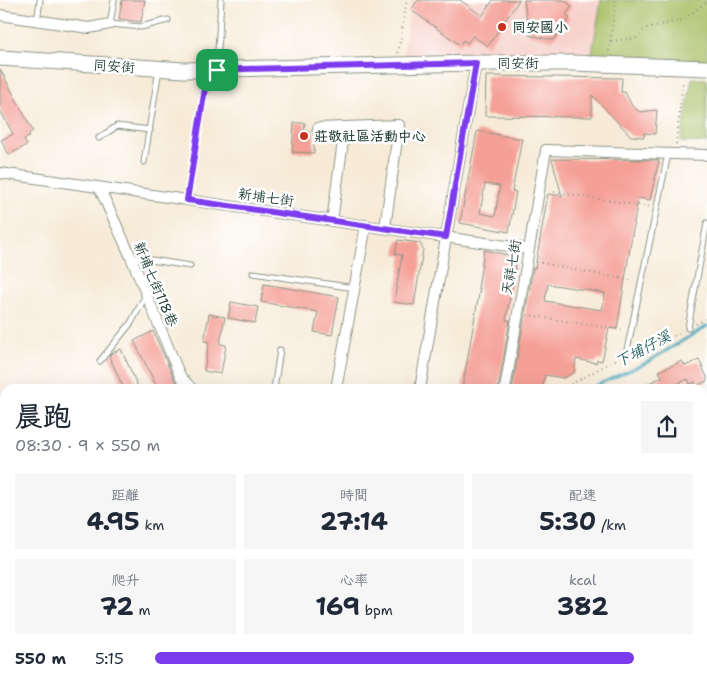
<!DOCTYPE html>
<html lang="zh-TW">
<meta charset="utf-8">
<style>
body{margin:0;font-family:"Shantell Sans","LXGW WenKai TC",sans-serif;background:#f6f6f7;color:#1f2937;height:100vh;display:flex;flex-direction:column;font-size:19px;white-space:nowrap}
*{box-sizing:border-box;margin:0}
p{font-size:16px;color:#747a83}
.icon{flex:none;width:28px;height:28px;fill:none;stroke:currentColor;stroke-width:2;stroke-linecap:round;stroke-linejoin:round}
.map{position:relative;flex:1;overflow:hidden}
.side{position:absolute;left:0px;top:384px;width:708px;height:304px;display:flex;flex-direction:column;background:#fff;border-radius:15px 15px 0 0;box-shadow:0 5px 20px #0002}
.side>*{flex:none}
.pin{position:absolute;display:grid;place-items:center;width:42px;height:42px;color:#fff;margin:-21px;border-radius:10px;box-shadow:0 2px 8px #0006}
.round{display:grid;place-items:center;flex:none;width:52px;height:52px;border-radius:0px;background:#f6f6f7}
.overview{display:flex;align-items:center;justify-content:space-between;height:85px;padding:0 15px}
h1{font-size:28px;font-weight:700;line-height:38px}
.stats{display:grid;grid-template-columns:repeat(3,1fr);gap:8px;height:85px;padding:5px 15px}
.stats div{display:grid;align-content:center;border-radius:0px;background:#f6f6f7;text-align:center}
.stats b{font-size:25px;font-weight:700}
.stats small{font-size:14px;font-weight:400}
.stats p{font-size:14px}
ul{padding:0 15px;list-style:none;font-size:16px}
li{display:grid;grid-template-columns:80px 60px 1fr;align-items:center;height:38px}
li i{height:12px;border-radius:6px;background:#7c3aed}
.map>svg:first-child{display:block}
</style>
<div class="map">
<svg width="707" height="687" viewBox="0 0 707 687">
<rect width="100%" height="100%" fill="#fff"/>
<filter id="ink" filterUnits="userSpaceOnUse"><feTurbulence type="fractalNoise" baseFrequency=".02" numOctaves="2"/><feDisplacementMap in="SourceGraphic" scale="10" xChannelSelector="R" yChannelSelector="G"/><feConvolveMatrix kernelMatrix="1 2 1 2 8 2 1 2 1" color-interpolation-filters="sRGB"/></filter>
<filter id="wash" filterUnits="userSpaceOnUse"><feTurbulence type="fractalNoise" baseFrequency=".0096" numOctaves="4" result="noise"/><feDisplacementMap in="SourceGraphic" scale="20" xChannelSelector="R" yChannelSelector="G"/><feGaussianBlur stdDeviation="1.12" result="paint"/><feColorMatrix in="noise" values="0 0 0 0 0 0 0 0 0 0 0 0 0 0 0 0 0 1.4 0 .05"/><feComposite in="paint" operator="in"/></filter>
<g filter="url(#wash)">
<rect width="100%" height="100%" fill="#f7ebd8"/>
<path fill="#f7d0c9" d="M412 0H600L592 54 402 57Z
M0 662H5V682H148L165 686V687H0Z"/>
<path fill="#a7be63" stroke="#637e4c" d="M601 0H707V61L592 54Z
M692 78 707 79V143L681 142Z"/>
<g fill="none" stroke-linecap="round" stroke-linejoin="round">
<path stroke="#3fa8bf" stroke-width="3" d="M588 389 646 363 707 326"/>
</g>
<g id="blocks">
<path fill="#f5a097" fill-rule="evenodd" d="M122 0H145L141 22 119 19Z
M418 0H460L482 16 493 0H519L488 46 473 36 467 43 463 40 460 45 411 10Z
M524 0H564L572 6 566 15 570 18 553 40 529 35Z
M0 69 33 131 29 133 30 136 24 140 27 145 9 155 1 140 13 134 0 110Z
M486 76 622 78 621 92H625L632 106 640 112 657 110 655 134 644 133V137L631 136 592 95V117L485 116Z
M294 123H305L304 131H312L314 134V153L292 152Z
M477 131 522 139 512 191 516 192 509 232 460 223ZM485 184 500 186 495 216 480 213Z
M552 159 659 160 650 200 638 198 617 329 609 328 602 361 597 360 596 363 576 359 574 373 563 378 545 375 542 389H512L533 268H535L548 194 562 196ZM548 284 605 293 602 310 545 301Z
M398 240 420 243 423 249 414 305 394 302 402 255 395 254Z
M484 250 517 257 506 320H510L498 389H462L480 288H478Z
M264 284 339 297 332 335 314 332 318 312 261 302Z
M231 302 258 307 255 323 228 318Z
M209 314 225 317 220 344 226 345 221 374 204 371 209 342 204 341Z
M153 331 174 379 182 389H158L134 341Z
M121 349 139 389H124L109 356 112 353Z
M699 360 707 377V381L696 386 695 382 690 384 688 379 666 389H636L662 377 659 371 682 361 685 366Z"/>
</g>
</g>
<g filter="url(#ink)">
<use href="#blocks" fill-opacity="0" stroke="#8b9486" stroke-width="1"/>
<g fill="none" stroke-linecap="round" stroke-linejoin="round">
<g stroke="#8b9486" stroke-width="7">
<path id="lane" d="M114 0 110 24 141 27 168 20
M37 22 40 0
M217 67 221 0
M99 138 117 126 150 130
M144 162 159 69
M187 200 208 72
M132 257 190 266
M253 273 355 288
M688 328 707 223
M626 355 668 154
M100 361 131 323 146 295
M274 389 280 350
M355 687 356 682"/>
</g>
<g stroke="#8b9486" stroke-width="12">
<path id="street" d="M0 15 89 28 110 24
M318 128 399 125 385 228
M0 173 528 249
M99 187 131 257 180 376 192 389
M332 221 345 127
M336 389 366 225
M420 389 476 63
M505 389 546 150 707 155
M0 418 5 419
M702 446 707 448
M0 472 5 473"/>
</g>
<g stroke="#8b9486" stroke-width="17">
<path id="secondary" d="M0 58 184 70 476 63H572L707 68
M0 554 5 555
M0 571 5 572
M585 682 609 687
M674 682 698 687"/>
</g>
<path stroke="#8b9486" stroke-width="2" stroke-dasharray="1 4" stroke-linecap="butt" d="M611 41 637 38 646 28 684 20 707 1
M609 51 616 0
M398 53 407 0
M676 144 683 80
M554 192 650 207
M536 262 634 281
M527 315 623 330
M696 324 707 318
M633 353 649 350 683 331
M562 389 619 358"/>
<use href="#lane" stroke="#fff" stroke-width="5"/>
<use href="#street" stroke="#fff" stroke-width="10"/>
<use href="#secondary" stroke="#fff" stroke-width="15"/>
</g>
</g>
<g fill="none" stroke-linecap="round" stroke-linejoin="round" filter="url(#ink)">
<g stroke="#fff" stroke-width="10">
<path id="route" d="M476 63 446 237 187 200 208 70Z"/>
</g>
<use href="#route" stroke="#7c3aed" stroke-width="6"/>
</g>
<g fill="#c8321e" stroke="#fff" stroke-width="2">
<circle cx="502" cy="27" r="5"/>
<circle cx="304" cy="136" r="5"/>
</g>
<g text-anchor="middle" dominant-baseline="central" stroke-width="5" stroke-linejoin="round" paint-order="stroke">
<g font-size="14" font-weight="bold" fill="#1f3d34" stroke="#fff" text-anchor="start">
<text x="512" y="27">同安國小</text>
<text x="314" y="136">莊敬社區活動中心</text>
</g>
<g font-size="14" fill="#1f3d34" stroke="#fff">
<text x="518" y="63">同安街</text>
<text transform="translate(114 66) rotate(4)">同安街</text>
<text transform="translate(266 197) rotate(8)">新埔七街</text>
<text transform="translate(511 267) rotate(-80)">天祥七街</text>
<text transform="translate(156 284) rotate(67)">新埔七街118巷</text>
</g>
<g font-size="15" font-style="italic" fill="#2a6265" stroke="#fff">
<text transform="translate(643 349) rotate(-28)">下埔仔溪</text>
</g>
</g>
</svg>
<div class="pin" style="left:217px;top:70px;background:#1e9e55"><svg class="icon" aria-label="arrive" viewBox="0 0 24 24"><path d="M6 21V4h12l-3 4 3 4H6"/></svg></div>
<section class="side">
<div class="overview"><div><h1>晨跑</h1><p>08:30 · 9 × 550 m</p></div><a class="round"><svg class="icon" aria-label="share" viewBox="0 0 24 24"><path d="M12 15V3M7 8l5-5 5 5M5 13v7h14v-7"/></svg></a></div>
<div class="stats">
<div><p>距離</p><b>4.95<small> km</small></b></div>
<div><p>時間</p><b>27:14</b></div>
<div><p>配速</p><b>5:30<small> /km</small></b></div>
</div>
<div class="stats">
<div><p>爬升</p><b>72<small> m</small></b></div>
<div><p>心率</p><b>169<small> bpm</small></b></div>
<div><p>kcal</p><b>382</b></div>
</div>
<ul>
<li><b>550 m</b>5:15<i style="width:89%"></i></li>
</ul>
</section>
</div>
